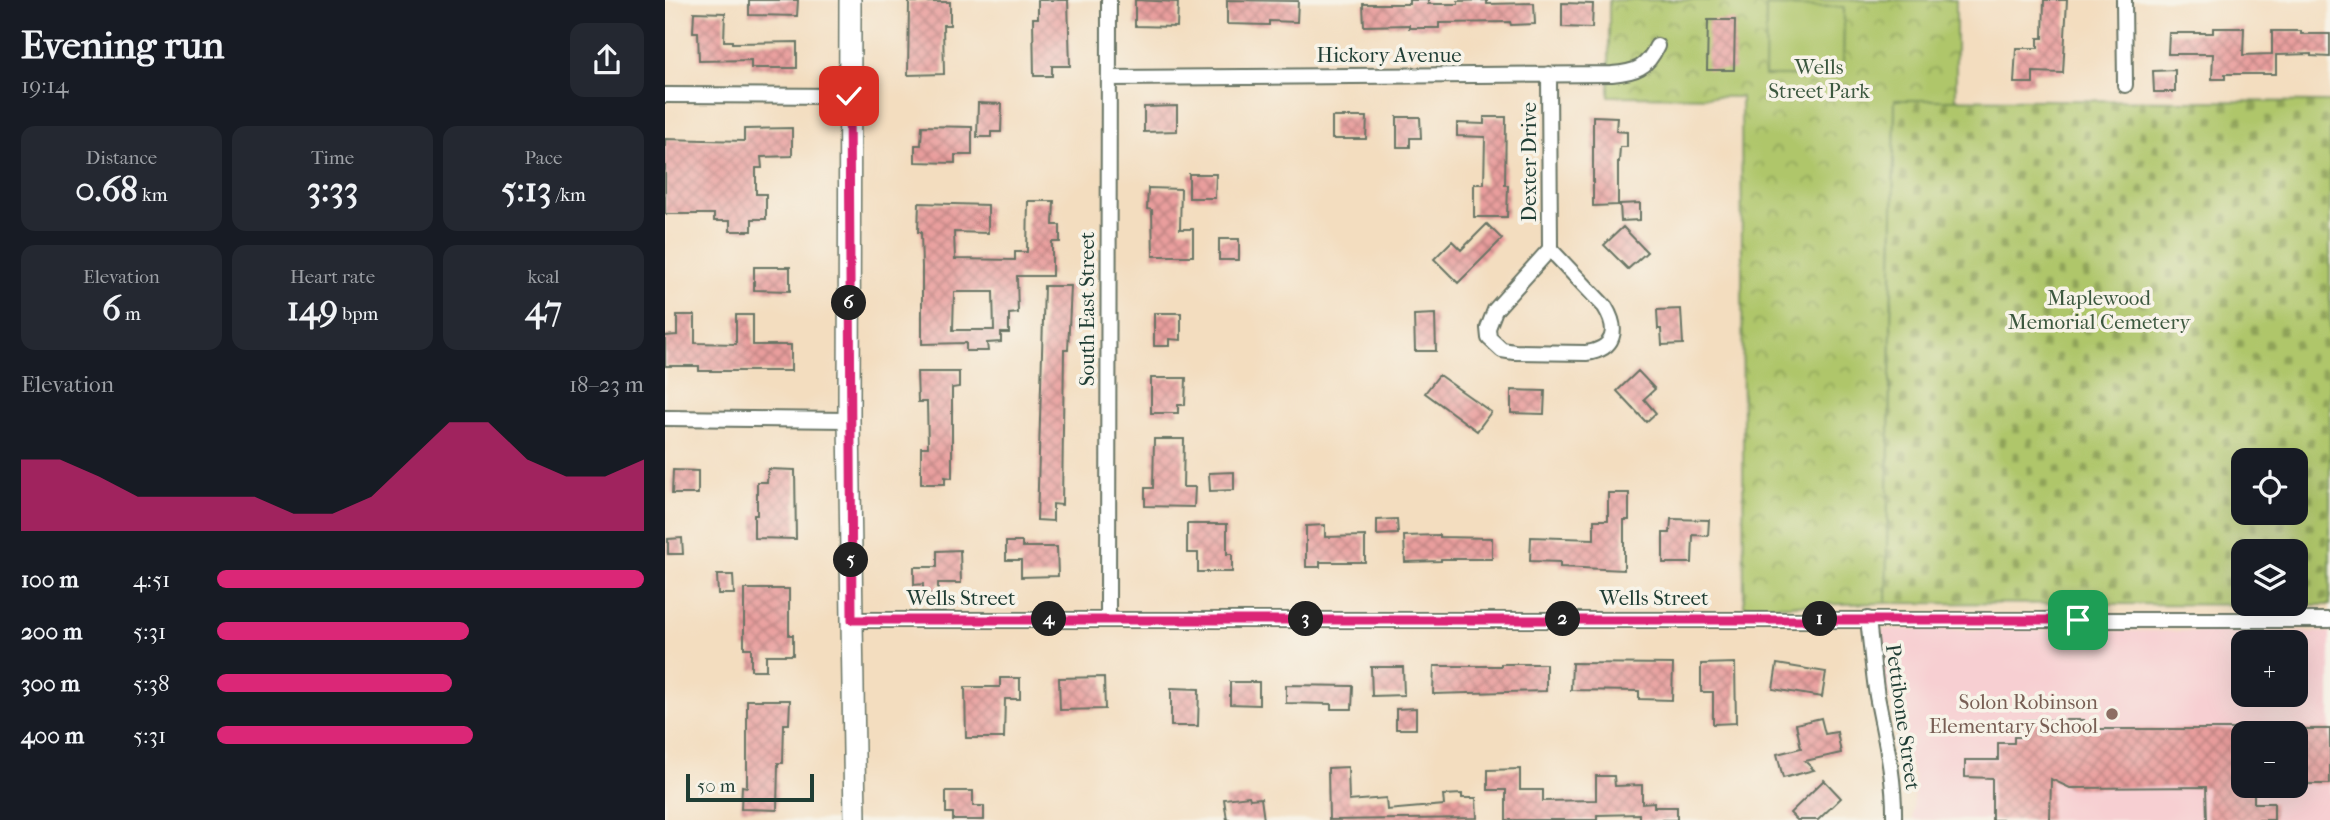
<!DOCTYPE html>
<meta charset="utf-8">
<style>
body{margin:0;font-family:"IM FELL French Canon",serif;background:#242831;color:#f1f3f6;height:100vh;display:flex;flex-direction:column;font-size:26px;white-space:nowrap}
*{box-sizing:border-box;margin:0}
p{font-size:23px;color:#9ea1a6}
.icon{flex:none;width:38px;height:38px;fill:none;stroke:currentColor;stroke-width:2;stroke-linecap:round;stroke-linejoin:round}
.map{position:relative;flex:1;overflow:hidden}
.panel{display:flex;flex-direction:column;background:#171b24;width:665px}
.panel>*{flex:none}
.controls{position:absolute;left:1566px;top:448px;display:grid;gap:14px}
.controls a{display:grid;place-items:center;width:77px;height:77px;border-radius:14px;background:#171b24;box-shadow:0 7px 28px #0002;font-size:35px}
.scale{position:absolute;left:21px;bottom:18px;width:128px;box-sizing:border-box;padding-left:7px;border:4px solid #1f3d34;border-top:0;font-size:19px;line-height:24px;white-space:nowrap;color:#1f3d34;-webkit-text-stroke:5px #f7f3e8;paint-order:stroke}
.pin{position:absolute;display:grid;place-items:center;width:60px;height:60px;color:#fff;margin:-30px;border-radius:14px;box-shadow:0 4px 10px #0006}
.km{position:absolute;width:35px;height:35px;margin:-18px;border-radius:50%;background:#222;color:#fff;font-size:19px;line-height:35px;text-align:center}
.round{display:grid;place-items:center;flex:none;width:74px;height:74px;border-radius:14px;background:#242831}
.head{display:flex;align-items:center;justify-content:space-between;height:119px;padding:0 21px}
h1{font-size:38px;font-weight:700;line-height:52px}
.figures{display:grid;grid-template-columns:repeat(3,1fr);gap:10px;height:119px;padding:7px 21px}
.figures div{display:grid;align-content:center;border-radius:14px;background:#242831;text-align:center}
.figures b{font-size:35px;font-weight:700}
.figures small{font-size:19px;font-weight:400}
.figures p{font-size:19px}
.chart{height:196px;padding:14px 21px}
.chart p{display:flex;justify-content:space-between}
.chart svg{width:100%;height:126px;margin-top:7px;fill:#db2777;opacity:.7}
ul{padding:0 21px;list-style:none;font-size:23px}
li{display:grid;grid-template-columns:112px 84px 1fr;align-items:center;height:52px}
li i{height:18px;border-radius:9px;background:#db2777}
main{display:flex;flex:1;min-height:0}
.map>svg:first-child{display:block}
</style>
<main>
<section class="panel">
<div class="head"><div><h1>Evening run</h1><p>19:14</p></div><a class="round"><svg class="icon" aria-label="share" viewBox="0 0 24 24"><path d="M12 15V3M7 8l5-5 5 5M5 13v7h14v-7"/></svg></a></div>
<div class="figures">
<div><p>Distance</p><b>0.68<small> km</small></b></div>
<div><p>Time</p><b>3:33</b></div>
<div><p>Pace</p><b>5:13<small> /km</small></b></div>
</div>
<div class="figures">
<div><p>Elevation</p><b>6<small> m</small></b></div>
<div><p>Heart rate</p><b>149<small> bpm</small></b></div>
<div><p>kcal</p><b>47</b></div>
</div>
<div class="chart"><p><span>Elevation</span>18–23 m</p>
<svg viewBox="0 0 160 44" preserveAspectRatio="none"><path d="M0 44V19L10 19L20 25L30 32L40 32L50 32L60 32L70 38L80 38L90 32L100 19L110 6L120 6L130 19L140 25L150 25L160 19V44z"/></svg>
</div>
<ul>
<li><b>100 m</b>4:51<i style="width:100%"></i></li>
<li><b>200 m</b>5:31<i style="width:59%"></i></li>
<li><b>300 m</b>5:38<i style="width:55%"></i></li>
<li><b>400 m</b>5:31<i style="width:60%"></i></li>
</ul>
</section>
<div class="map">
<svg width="1665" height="820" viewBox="0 0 1665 820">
<defs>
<pattern id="cemetery-stones" width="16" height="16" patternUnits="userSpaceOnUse" patternTransform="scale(1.75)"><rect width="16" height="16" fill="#afc66b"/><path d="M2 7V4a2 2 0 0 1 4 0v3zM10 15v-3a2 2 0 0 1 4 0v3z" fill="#8ea259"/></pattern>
<pattern id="park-crowns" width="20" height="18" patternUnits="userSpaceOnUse" patternTransform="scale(1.75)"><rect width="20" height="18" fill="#afc66b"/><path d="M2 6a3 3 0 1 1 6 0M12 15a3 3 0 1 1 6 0" fill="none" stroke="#8ea259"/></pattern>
<pattern id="building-cross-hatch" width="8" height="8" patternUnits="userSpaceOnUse" patternTransform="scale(1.75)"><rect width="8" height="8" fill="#e99e9d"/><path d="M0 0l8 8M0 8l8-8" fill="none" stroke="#bc8281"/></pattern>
</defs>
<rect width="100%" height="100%" fill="#f7f3e8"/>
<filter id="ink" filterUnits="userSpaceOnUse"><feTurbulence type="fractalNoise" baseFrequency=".0143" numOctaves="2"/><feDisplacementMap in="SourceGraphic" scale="14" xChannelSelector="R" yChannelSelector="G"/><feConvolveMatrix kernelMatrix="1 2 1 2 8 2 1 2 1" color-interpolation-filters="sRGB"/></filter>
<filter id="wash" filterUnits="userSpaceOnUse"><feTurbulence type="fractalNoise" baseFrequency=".00686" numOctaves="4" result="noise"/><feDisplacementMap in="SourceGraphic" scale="28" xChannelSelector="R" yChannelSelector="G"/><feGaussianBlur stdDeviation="1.57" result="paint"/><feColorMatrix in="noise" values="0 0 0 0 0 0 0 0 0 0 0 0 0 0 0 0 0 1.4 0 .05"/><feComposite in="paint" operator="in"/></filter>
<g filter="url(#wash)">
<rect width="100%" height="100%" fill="#f3ddbf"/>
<path fill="#f7cfd2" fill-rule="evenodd" d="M1217 629 1665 632V820H1248L1249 778 1217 673ZM1578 642H1631V695H1578ZM1578 733H1631V786H1578Z"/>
<path fill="url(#cemetery-stones)" stroke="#678250" stroke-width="2" fill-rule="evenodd" d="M1230 99 1665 102V605L1221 603ZM1578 460H1631V513H1578ZM1578 551H1631V604H1578Z"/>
<path fill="url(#park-crowns)" stroke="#678250" stroke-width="2" d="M944 0H1291V100H1230L1221 603 1079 606 1076 97 944 96Z"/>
<path fill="#afc66b" stroke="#678250" stroke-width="2" d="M1101 6 1179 7 1178 76H1100Z"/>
<g id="blocks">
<path fill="url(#building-cross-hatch)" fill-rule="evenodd" d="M84 0H133L132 16 84 15Z
M373 0H403L405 66H387V76H369L368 18H373Z
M470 0 513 2 512 27 470 26Z
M562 0 633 1 632 22 604 21V25L562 24Z
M744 0H763V4H793V1L822 0V4L869 3 870 24 846 25 845 22 774 23V28H744V25L699 26 698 4H744Z
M1379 0H1402L1398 73 1368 72V83H1349L1351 48H1373V38H1378Z
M244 2H285V25H278L279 74 243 75Z
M897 3 928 4 927 28 897 27Z
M29 12 60 13 59 41H67V43L132 42V68H86V60L34 61 33 32H28Z
M1043 20H1070L1069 70H1042Z
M1548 28H1579L1578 55 1607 54V31H1636V34H1665V57L1646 56V54L1611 55V74H1560V79H1547L1548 54H1503L1504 33H1548Z
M1510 70V92H1489L1488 71Z
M313 103 337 104 336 132H326V137H312Z
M512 106V131L479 132V107Z
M928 116 952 117 951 131 962 132V147H955L954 162H953V205L928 206Z
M667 117H702L701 139H667Z
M732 117H755L756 138H745V147H732Z
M819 117H841L840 185H843L842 217H809V184H819L820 137 792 136V123L819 124Z
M257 126 307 127V155H290V163L250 162V145H256Z
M127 128V156L96 157 97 168H91V194H101V219H87V231H65V221H49V214H0V139L79 141V129Z
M524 174H551L550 198H524Z
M483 188 516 189 515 229H528V256H488L487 210 482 209Z
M363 201H389L388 225H395V242H387V276H352L353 313 344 314V333H336V342L322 343 323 351H301V343L257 344V267L256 232H253L254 203 323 205V233L289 232 290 259 350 260V252H362ZM289 292H328L329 330H288Z
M975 203V220L956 221 955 204Z
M822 224 837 239 793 283 769 259 787 241 796 250Z
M958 227 982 252 963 269 939 245Z
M554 239H574V260H554Z
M89 267H125V291L89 290Z
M379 286H406L403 350H399L397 505 388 504V521L372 520Z
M1016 309 1018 344 997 345 996 329H993L992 310Z
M489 313H516V340L504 339V346H489Z
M770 314 771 351H750L749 315Z
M12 315H30V343L71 344V315H88V345H126V371H34V366H0V336L12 335Z
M973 371 990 389 979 399 991 413 981 422 952 391Z
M252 372H294V387L287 388V478L280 477V484H256V447H263L262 402H253Z
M774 375 826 412 812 431 760 393Z
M486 378H521L520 405H513V413H486Z
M846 390 880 391 879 414 846 413Z
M489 439H519L518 487H530L529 507 480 506V488H488Z
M103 469 130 470 131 539 89 538V515H92V482H102Z
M8 470 33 471V494H7Z
M569 472V490L545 491 544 473Z
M943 493H964V520H959V570L895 567V562L865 561 866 537 929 539V520H943Z
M732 519 733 534 712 535V520Z
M1006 519 1044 520 1043 536 1028 535 1027 563H998V533H1005Z
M522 524H562V554H567V572H533V553H522Z
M660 525V537L700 536V562H655V567H641V526Z
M775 535V537L827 538V559H776V561L740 562 739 536Z
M17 538 18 554H3V539Z
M341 542H357V547H392L393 576 356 577V560H341Z
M295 550 296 583H273V594H258V584L249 585V567H272V551Z
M52 575H68L69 594H53Z
M79 589H124V635H128V655H101V670H86V648H79Z
M907 663 1008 664 1007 700 974 699V691L906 690Z
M1070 663 1071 723 1048 724V692H1036V664Z
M836 664H881V691L768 694 769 666H836Z
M1112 664 1161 672 1157 697 1108 689Z
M706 667H738L739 695 707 696Z
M439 677 440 709 395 710 394 678Z
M335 678H355V699H340L339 738H301L300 687H335Z
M565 682H594V705L565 704Z
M621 685 688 686 687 709H666V704L621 703Z
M506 688 534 689 533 726H506Z
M82 700H125L124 724H119L118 763H113L112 810 76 809 77 786 82 787Z
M751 708V729H731V709Z
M1156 718 1160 734 1172 732 1176 753 1140 761 1149 770 1118 778 1112 754 1136 748 1131 724Z
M1358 720H1419V727H1430V729H1578V786H1589V803H1609V820H1542L1541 787 1405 788 1386 779 1385 820H1327V778L1300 777V760H1333V743H1349V737H1358Z
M1631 729H1665V784H1631Z
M683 767 684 801 721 798 722 810 779 805 778 795 797 794V798H811L812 818 664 820 663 768Z
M855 769V790H878V801L931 800V776H949L950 786 977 785V803L989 802V807H1012V820H974V814L932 815V820H841V790H823V770Z
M1159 780 1176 798 1153 820H1132L1125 813Z
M281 791H308V806H319V820H288V813H281Z
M584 796 585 799 596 798 599 820H562L559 799Z"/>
</g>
</g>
<g filter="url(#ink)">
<use href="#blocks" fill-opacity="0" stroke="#697565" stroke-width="2"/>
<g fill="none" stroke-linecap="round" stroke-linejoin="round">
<g stroke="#697565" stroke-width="18">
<path id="street" d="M1459 0 1460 85
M884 74 885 249 830 310 823 328 824 338 837 350 849 352 921 353C950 349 954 330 940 307L885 249
M444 78 947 74C971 72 982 68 992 46
M0 95 184 96
M0 418 184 420
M443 619 444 0
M1203 619C1206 645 1208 670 1212 696 1220 738 1230 777 1229 820
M187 620H1665"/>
</g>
<g stroke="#697565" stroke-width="24">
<path id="secondary" d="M185 0 184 420 190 820"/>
</g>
<use href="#street" stroke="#fff" stroke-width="14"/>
<use href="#secondary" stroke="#fff" stroke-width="21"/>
</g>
</g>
<g fill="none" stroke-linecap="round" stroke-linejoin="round" filter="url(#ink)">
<g stroke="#fff" stroke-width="14">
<path id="route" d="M184 96 187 620H1413"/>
</g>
<use href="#route" stroke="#db2777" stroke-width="9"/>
</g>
<circle fill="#8d6e63" stroke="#f7f3e8" stroke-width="2.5" cx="1447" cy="714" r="7"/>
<g text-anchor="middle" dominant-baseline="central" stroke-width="7" stroke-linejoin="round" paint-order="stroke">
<g font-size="21" fill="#1f3d34" stroke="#f7f3e8">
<text x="724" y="55">Hickory Avenue</text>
<text transform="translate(864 162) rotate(-90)">Dexter Drive</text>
<text transform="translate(422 309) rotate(-90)">South East Street</text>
<text x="296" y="598">Wells Street</text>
<text x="989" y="598">Wells Street</text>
<text transform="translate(1238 717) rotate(82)">Pettibone Street</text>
</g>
<g font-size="21" fill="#3c583f" stroke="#f7f3e8">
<text x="1154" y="67">Wells<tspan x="1154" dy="24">Street Park</tspan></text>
<text x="1434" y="298">Maplewood<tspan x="1434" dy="24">Memorial Cemetery</tspan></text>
</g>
<g font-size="21" fill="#785e54" stroke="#f7f3e8" text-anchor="end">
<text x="1433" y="702">Solon Robinson<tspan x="1433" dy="24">Elementary School</tspan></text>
</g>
</g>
</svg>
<div class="controls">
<a><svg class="icon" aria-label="locate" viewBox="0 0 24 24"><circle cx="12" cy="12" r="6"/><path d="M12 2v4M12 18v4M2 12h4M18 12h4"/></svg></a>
<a><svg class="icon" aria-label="layers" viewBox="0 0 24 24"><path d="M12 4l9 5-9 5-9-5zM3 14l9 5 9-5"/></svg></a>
<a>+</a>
<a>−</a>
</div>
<div class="scale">50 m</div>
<div class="pin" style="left:1413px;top:620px;background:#1e9e55"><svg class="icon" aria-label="arrive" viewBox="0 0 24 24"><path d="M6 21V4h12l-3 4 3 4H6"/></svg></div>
<div class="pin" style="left:184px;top:96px;background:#d93025"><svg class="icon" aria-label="check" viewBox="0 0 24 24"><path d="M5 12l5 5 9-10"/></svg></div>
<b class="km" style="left:1155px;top:619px">1</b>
<b class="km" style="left:898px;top:619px">2</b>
<b class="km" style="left:641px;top:619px">3</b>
<b class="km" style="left:384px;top:619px">4</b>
<b class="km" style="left:186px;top:560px">5</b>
<b class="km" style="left:184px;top:303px">6</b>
</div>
</main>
